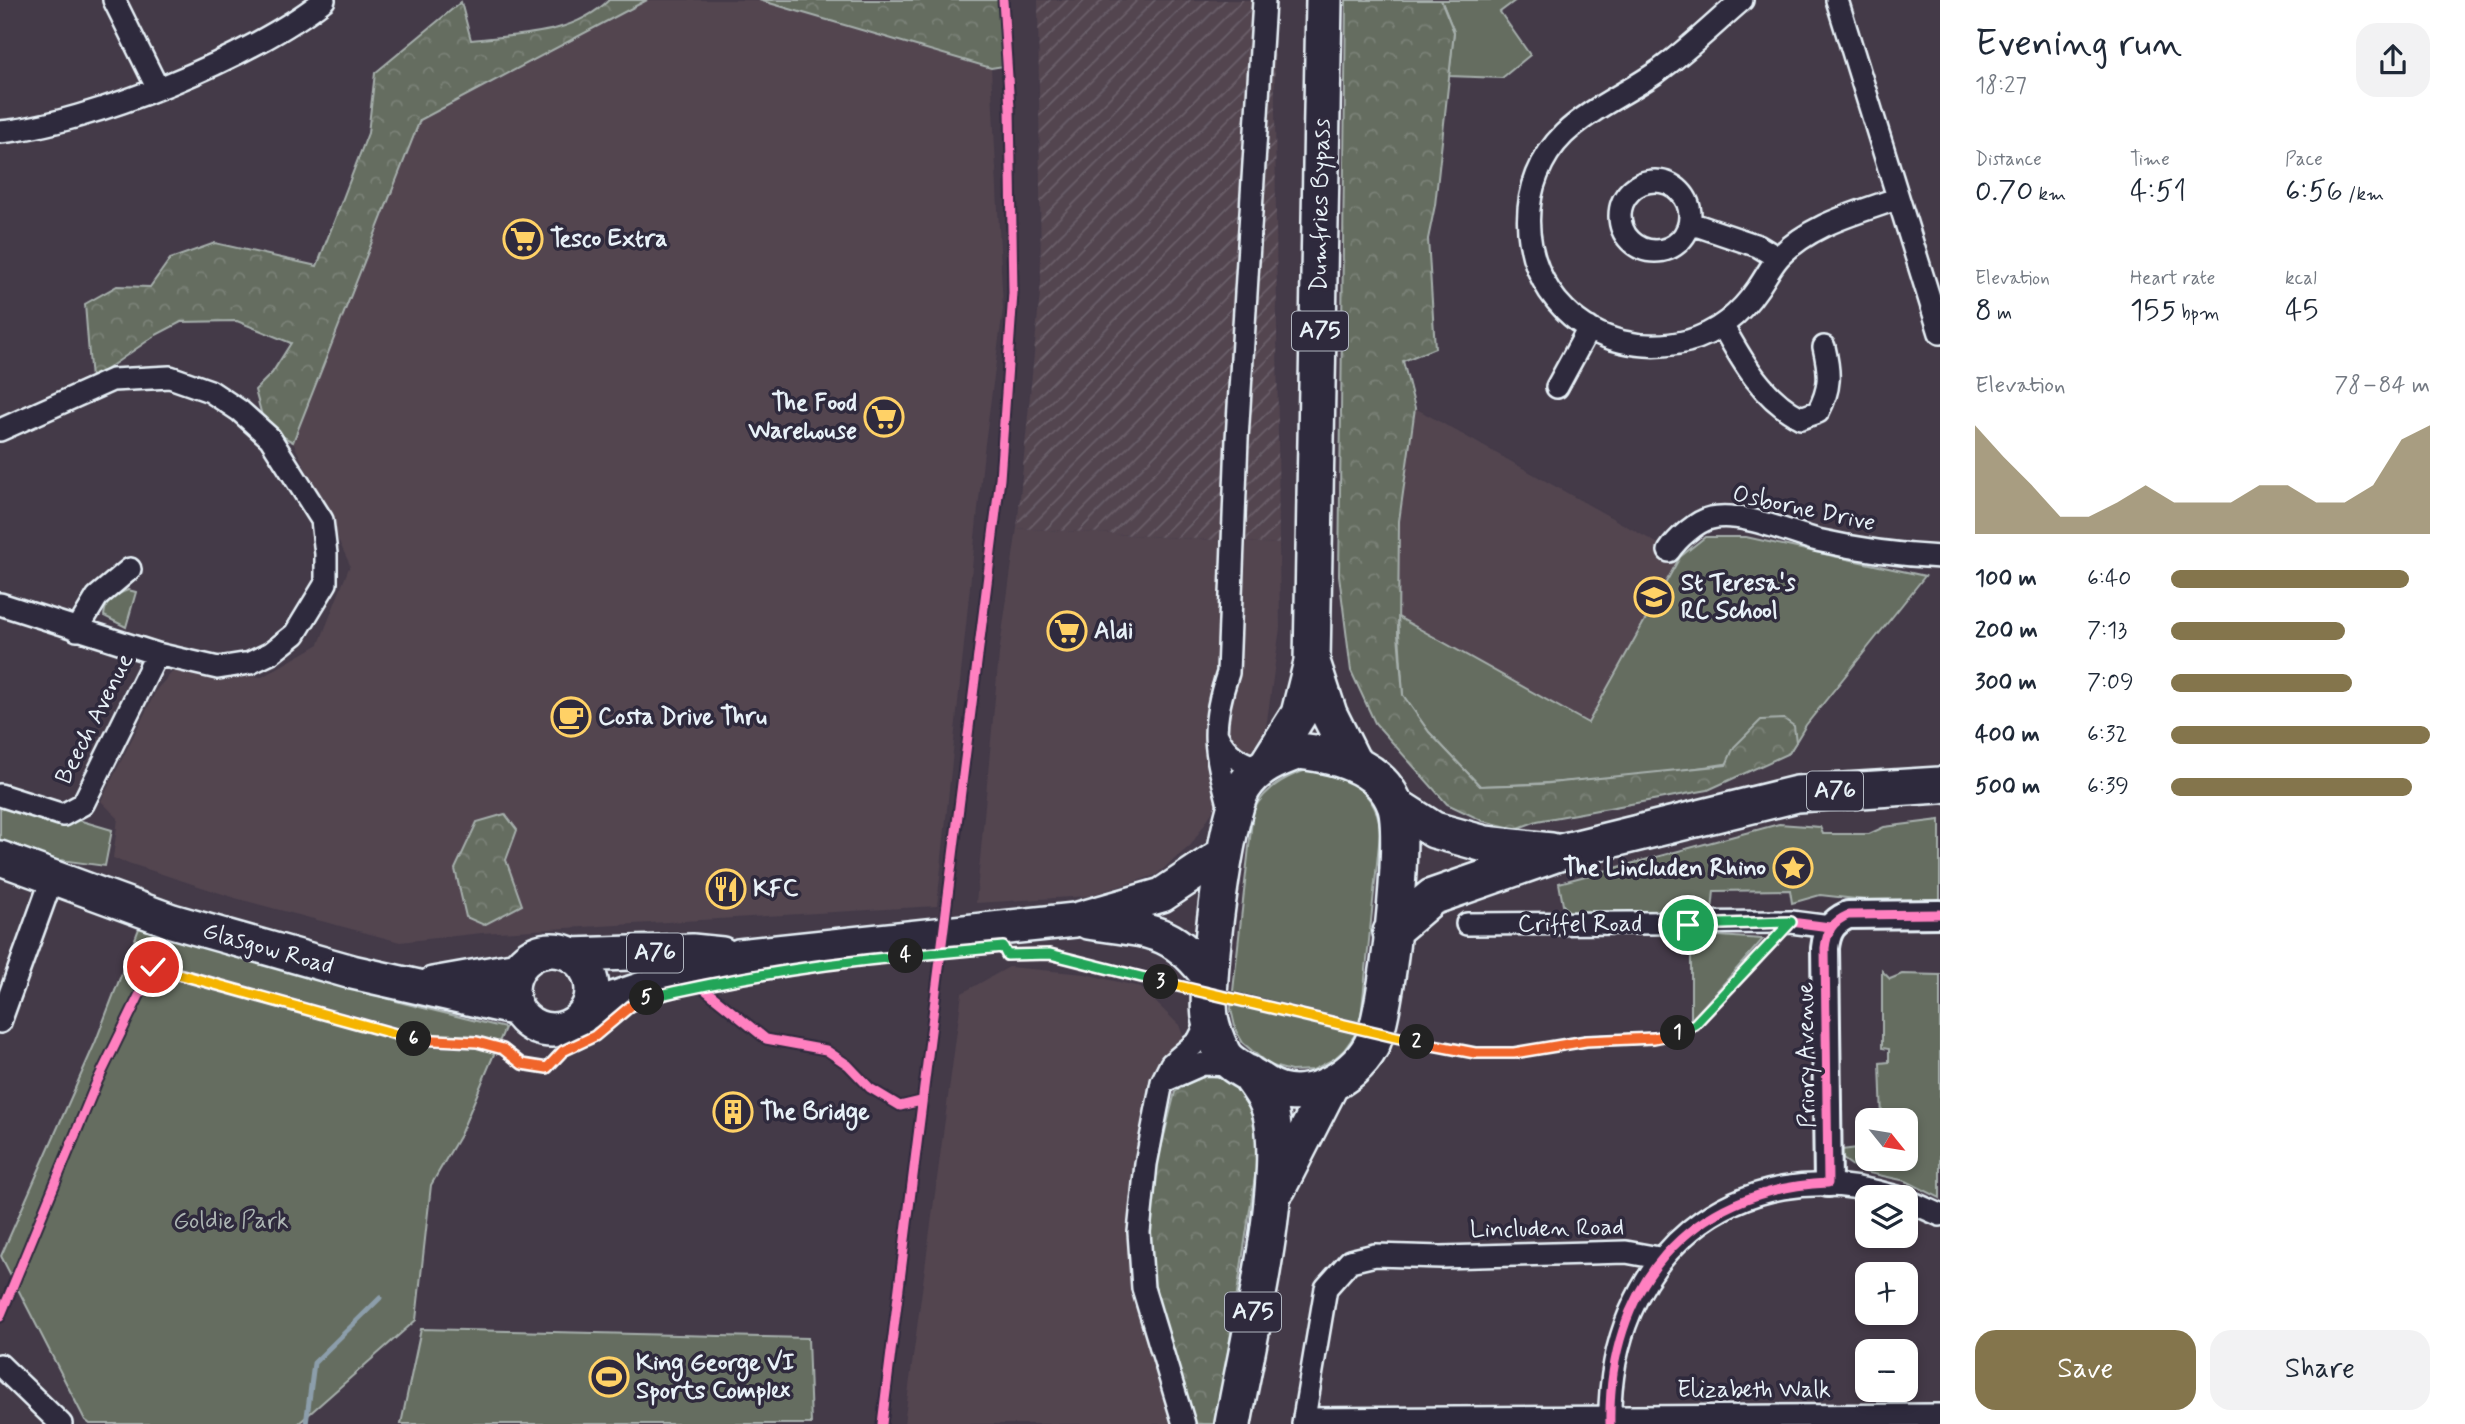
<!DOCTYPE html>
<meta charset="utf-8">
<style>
body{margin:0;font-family:Mynerve,sans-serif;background:#f2f2f3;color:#1f2937;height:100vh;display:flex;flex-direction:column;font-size:26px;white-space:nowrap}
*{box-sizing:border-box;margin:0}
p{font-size:23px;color:#747a83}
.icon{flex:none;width:38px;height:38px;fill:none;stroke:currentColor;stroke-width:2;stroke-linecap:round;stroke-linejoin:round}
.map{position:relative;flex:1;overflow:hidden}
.details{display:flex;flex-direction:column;background:#fff;width:525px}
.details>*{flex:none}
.needle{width:46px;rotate:120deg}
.tools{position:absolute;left:1855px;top:1108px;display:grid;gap:14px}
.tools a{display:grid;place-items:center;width:63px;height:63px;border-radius:14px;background:#fff;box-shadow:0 4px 10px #0003;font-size:35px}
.pin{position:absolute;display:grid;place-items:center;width:60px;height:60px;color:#fff;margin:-30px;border:4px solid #fff;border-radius:50%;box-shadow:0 2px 7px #0007}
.km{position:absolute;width:35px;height:35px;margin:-18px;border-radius:50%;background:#222;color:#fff;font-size:19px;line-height:35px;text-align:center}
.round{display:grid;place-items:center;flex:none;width:74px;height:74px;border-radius:21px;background:#f2f2f3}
.summary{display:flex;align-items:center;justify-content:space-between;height:119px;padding:0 35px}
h1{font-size:38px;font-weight:600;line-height:52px}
.stats{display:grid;grid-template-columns:repeat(3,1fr);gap:10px;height:119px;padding:7px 35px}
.stats div{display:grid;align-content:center}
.stats b{font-size:30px;font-weight:600}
.stats small{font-size:19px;font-weight:400}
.stats p{font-size:19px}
.chart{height:196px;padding:14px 35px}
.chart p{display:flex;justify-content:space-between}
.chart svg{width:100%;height:126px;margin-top:7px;fill:#84754c;opacity:.7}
.primary-button{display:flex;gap:14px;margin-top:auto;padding:14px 35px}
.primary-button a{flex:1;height:80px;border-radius:21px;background:#84754c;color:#fff;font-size:28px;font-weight:600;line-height:80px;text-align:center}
.primary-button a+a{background:#f2f2f3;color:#1f2937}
ul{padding:0 35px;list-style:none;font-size:23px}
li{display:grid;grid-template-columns:112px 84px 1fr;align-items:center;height:52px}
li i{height:18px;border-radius:9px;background:#84754c}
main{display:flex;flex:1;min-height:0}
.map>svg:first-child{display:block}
</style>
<main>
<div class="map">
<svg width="1940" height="1424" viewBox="0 0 1940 1424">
<defs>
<pattern id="industrial-furrows" width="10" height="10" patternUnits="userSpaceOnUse" patternTransform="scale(1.75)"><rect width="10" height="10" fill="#524550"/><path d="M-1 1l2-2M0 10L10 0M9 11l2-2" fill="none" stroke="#6b606a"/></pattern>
<pattern id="forest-crowns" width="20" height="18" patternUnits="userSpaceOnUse" patternTransform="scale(1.75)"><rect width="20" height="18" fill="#656d60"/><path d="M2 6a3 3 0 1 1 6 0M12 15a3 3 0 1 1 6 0" fill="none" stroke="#7b8278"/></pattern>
</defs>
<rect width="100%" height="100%" fill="#443a48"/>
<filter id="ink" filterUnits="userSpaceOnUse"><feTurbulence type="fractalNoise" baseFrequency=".0143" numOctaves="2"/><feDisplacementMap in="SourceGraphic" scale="14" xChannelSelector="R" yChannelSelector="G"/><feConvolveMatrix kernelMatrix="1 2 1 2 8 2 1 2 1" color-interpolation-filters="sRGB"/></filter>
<g filter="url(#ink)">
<path fill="#524550" d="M647 0H759L991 68 1003 309 984 451 937 906 482 933 400 942 235 898 113 858 118 818 101 801 157 689 175 669 262 677 319 644 350 565 293 442 420 120Z
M1415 408 1680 556 1705 537H1746L1925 576 1806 725 1789 753 1612 776 1398 634 1399 521Z
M1017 528 1279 544 1280 628 1266 728 1191 845 1156 875 1088 896 976 903 999 654Z
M1009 967 1085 974 1140 987 1179 1025 1199 1076 1175 1092 1165 1123 1158 1160 1151 1278 1196 1424H904L962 993Z"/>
<path fill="url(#industrial-furrows)" d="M1038 0H1274L1279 544 1017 528 1041 282Z"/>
<path fill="#656d60" stroke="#a6afac" stroke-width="2" d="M1441 0H1516L1500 12 1530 55 1502 78 1449 76 1454 32Z
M1705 537H1746L1925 576 1806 725 1789 753C1688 772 1583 783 1480 786L1429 732 1403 696 1398 617 1588 723 1680 557Z
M128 590 136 592 126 627 104 616C105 601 114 595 128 590Z
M1310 769C1345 772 1381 795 1380 834L1361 1018 1354 1036 1344 1050 1334 1059 1313 1070 1291 1071 1269 1065 1243 1043 1236 1031 1231 1009 1253 811C1265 788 1285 776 1310 769Z
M0 797 112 830 105 866 61 860 59 865 0 847Z
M1940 820V901H1874L1820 895 1792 903 1790 890 1714 891 1712 911 1574 917 1563 905 1559 883 1779 824 1820 827 1823 834H1869L1884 827Z
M140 926 403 1003 505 1028 460 1135 431 1185 416 1320 298 1424H90L85 1420 1 1256 95 1043Z
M1691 934 1763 939 1691 1021Z
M1882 971 1890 979 1902 974 1940 975V1198L1906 1181 1860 1171 1843 1159 1841 1150 1857 1148 1859 1140H1867V1158H1906V1120H1882L1880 1063 1889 1062V1049L1882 1048Z
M421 1329 808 1338 811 1424H401Z"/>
<path fill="url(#forest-crowns)" stroke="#a6afac" stroke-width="2" d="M609 0H647L420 120 293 442 265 427 255 390 272 373 291 343 237 321 181 322 156 335 91 380 85 304 117 286 150 287 170 259 215 243 317 266 368 133 375 73 461 2 471 40C521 34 571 36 609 0Z
M759 0H1000L1004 66 991 68Z
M1346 0H1441L1454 32 1435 205 1428 239 1435 348 1403 361 1415 408 1399 521 1398 634 1403 695 1429 732 1480 786 1541 784 1726 765 1734 747 1761 720 1784 719 1794 726 1796 742 1789 753 1708 790 1537 821 1516 829 1483 821 1447 804 1375 723 1351 671 1339 575Z
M505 814 517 830 506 860 522 905 484 925 466 917 455 869 477 822Z
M1218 1075C1253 1096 1254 1105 1260 1144L1217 1424H1196L1151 1278 1148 1238 1158 1160 1175 1092 1199 1076Z"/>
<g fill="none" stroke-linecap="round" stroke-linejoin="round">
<path stroke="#8c9eab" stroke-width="5" d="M306 1424 314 1363 380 1298"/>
<g stroke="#e8f1f8" stroke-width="26">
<path id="minor" d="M114 0 157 87
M1742 0C1714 24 1687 51 1657 72 1627 93 1590 109 1564 134 1516 181 1517 262 1565 310 1597 342 1644 352 1688 341 1717 333 1741 313 1758 288 1765 278 1771 266 1779 257 1811 224 1854 214 1896 199
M1837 0 1940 333
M0 132C89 124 255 56 324 0
M1620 216a35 35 0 1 1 70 0a35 35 0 1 1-70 0Z
M1690 223 1758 246 1778 258
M1722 325C1742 361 1763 399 1801 418L1818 412C1831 388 1830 373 1824 347
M1557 387 1589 328
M0 430 112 380 170 377 210 391 240 411 270 438 322 520 326 554V583L295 634 271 653 250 663 218 668 157 654 0 604
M1669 551C1677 539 1697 521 1711 518 1740 511 1788 532 1817 540 1857 549 1899 555 1940 557
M77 630 97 597 130 569
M1217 735C1226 755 1241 763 1261 769
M0 795 63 815 83 804 157 654
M1231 812C1216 754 1208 732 1228 673L1237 439 1264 1
M1467 924 1791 922 1830 927
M0 1022 53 876
M1162 1082 1203 1064 1236 1065
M1906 1200 1940 1215
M0 1365 61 1424
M1304 1419 1940 1415
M1184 1424 1143 1288 1139 1232 1146 1164 1162 1082 1171 1064 1198 1041 1210 1018
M1303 1424 1326 1288 1350 1261 1375 1255 1441 1257 1626 1252 1659 1258
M1610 1424C1606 1260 1734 1146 1897 1197"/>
</g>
<g stroke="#e8f1f8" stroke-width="32">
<path id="tertiary" d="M1828 1183 1825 948C1827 931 1832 922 1848 915L1940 914"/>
</g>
<g stroke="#e8f1f8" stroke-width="38">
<path id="primary" d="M0 858 172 921 352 972 517 1009
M1088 922C1148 931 1172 927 1210 979
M512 990a40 40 0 1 1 80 0a40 40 0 1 1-80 0Z
M571 955 692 951 722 954
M433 984 518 969
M583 1015 613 999 739 956 1075 920 1162 895 1225 853"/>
</g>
<g stroke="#e8f1f8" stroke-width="40">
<path id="trunk" d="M1312 662 1329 714 1353 762
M1299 751C1336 755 1381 766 1395 805 1407 836 1387 1016 1371 1046 1352 1081 1300 1108 1264 1083 1252 1075 1228 1065 1222 1052 1217 1042 1212 1028 1210 1017 1205 981 1225 818 1243 788 1256 767 1277 759 1299 751Z
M1268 763 1299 714 1312 662 1324 0
M1395 805 1434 830 1485 844 1551 851
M1391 932 1432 897 1561 852 1797 794 1940 785
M1278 1188 1330 1086
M1233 1424C1245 1354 1292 1165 1268 1105 1264 1094 1255 1083 1248 1073"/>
</g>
<use href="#minor" stroke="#2f2a3d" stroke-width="21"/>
<use href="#tertiary" stroke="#2f2a3d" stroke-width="26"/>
<use href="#primary" stroke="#2f2a3d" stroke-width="33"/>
<use href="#trunk" stroke="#2f2a3d" stroke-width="35"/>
<g stroke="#2f2a3d" stroke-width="13">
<path id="cycleway" d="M699 985 766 1039 826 1050 848 1065 870 1088 900 1106 921 1101
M0 1317 96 1084 153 967 420 1040 477 1042 504 1049 522 1064 547 1068 563 1051 595 1036 639 999 699 985 843 962 1003 947 1007 955 1050 954 1438 1047C1463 1051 1488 1055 1514 1053 1539 1051 1564 1043 1589 1040 1626 1037 1662 1042 1695 1024L1791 922 1830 927
M882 1424 1000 479 1013 293 1010 108 1003 0
M1610 1424C1607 1288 1688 1189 1828 1183L1825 948C1827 931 1832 922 1848 915L1940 914"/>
</g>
<use href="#cycleway" stroke="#ff80c0" stroke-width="9"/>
</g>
</g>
<g fill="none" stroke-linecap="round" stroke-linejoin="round" filter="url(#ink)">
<g stroke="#fff" stroke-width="14">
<path id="split-1" d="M1678 1033 1695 1024 1791 922 1688 925"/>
</g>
<g stroke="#fff" stroke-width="14">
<path id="split-2" d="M1417 1042 1475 1053H1514L1586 1041 1654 1038 1678 1033"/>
</g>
<g stroke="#fff" stroke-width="14">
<path id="split-3" d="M1161 982 1417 1042"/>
</g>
<g stroke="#fff" stroke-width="14">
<path id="split-4" d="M906 956 1003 947 1007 955 1050 954 1161 982"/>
</g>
<g stroke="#fff" stroke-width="14">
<path id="split-5" d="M647 998C732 978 819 964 906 956"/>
</g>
<g stroke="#fff" stroke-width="14">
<path id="split-6" d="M414 1039 477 1042 503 1049 522 1064 547 1068 563 1051 595 1036 639 999 647 998"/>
</g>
<g stroke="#fff" stroke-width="14">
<path id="split-7" d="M153 967 414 1039"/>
</g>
<use href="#split-1" stroke="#22a559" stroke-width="9"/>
<use href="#split-2" stroke="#f0652b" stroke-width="9"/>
<use href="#split-3" stroke="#f5b400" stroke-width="9"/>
<use href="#split-4" stroke="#22a559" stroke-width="9"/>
<use href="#split-5" stroke="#22a559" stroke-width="9"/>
<use href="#split-6" stroke="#f0652b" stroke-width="9"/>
<use href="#split-7" stroke="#f5b400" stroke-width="9"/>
</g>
<defs>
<g id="supermarket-ring" transform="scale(2.0125)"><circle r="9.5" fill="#2f2a3d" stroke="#ffd166" stroke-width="1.5"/><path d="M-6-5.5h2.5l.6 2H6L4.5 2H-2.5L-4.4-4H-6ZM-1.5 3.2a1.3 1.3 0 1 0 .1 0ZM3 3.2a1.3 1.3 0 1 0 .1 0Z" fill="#ffd166"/></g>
<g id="school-ring" transform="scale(2.0125)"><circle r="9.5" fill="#2f2a3d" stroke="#ffd166" stroke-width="1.5"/><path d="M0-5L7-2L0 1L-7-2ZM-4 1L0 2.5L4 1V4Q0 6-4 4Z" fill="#ffd166"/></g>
<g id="cafe-ring" transform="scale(2.0125)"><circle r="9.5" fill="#2f2a3d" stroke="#ffd166" stroke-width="1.5"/><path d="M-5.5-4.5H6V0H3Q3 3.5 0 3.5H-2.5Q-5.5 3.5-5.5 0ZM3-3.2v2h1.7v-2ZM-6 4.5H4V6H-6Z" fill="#ffd166"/></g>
<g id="sight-ring" transform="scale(2.0125)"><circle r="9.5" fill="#2f2a3d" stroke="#ffd166" stroke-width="1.5"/><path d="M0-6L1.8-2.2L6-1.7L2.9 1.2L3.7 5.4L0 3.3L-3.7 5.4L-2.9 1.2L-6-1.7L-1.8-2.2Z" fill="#ffd166"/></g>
<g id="restaurant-ring" transform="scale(2.0125)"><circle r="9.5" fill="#2f2a3d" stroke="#ffd166" stroke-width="1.5"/><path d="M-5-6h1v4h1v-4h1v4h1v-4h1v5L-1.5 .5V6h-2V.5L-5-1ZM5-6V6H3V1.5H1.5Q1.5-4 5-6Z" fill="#ffd166"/></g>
<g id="building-ring" transform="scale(2.0125)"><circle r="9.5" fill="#2f2a3d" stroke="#ffd166" stroke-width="1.5"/><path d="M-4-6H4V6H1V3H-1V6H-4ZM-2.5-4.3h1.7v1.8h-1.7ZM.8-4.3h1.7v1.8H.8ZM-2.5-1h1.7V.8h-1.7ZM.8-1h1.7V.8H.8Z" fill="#ffd166"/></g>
<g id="stadium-ring" transform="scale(2.0125)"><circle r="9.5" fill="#2f2a3d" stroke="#ffd166" stroke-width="1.5"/><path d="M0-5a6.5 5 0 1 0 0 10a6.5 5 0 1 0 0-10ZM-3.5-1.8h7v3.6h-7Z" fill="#ffd166"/></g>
</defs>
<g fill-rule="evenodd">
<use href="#supermarket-ring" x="523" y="239"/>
<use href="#supermarket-ring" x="884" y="417"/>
<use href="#school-ring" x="1654" y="597"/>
<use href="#supermarket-ring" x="1067" y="631"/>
<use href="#cafe-ring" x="571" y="717"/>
<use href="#sight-ring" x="1793" y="868"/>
<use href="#restaurant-ring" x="726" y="889"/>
<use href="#building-ring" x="733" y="1112"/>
<use href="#stadium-ring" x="609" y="1377"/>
</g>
<g text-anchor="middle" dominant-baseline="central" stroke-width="7" stroke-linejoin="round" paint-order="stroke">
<g fill="#2f2a3d" stroke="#b0b5c0" stroke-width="2">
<rect x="1292" y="311.5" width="56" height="39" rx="5"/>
<rect x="1807" y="771.5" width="56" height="39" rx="5"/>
<rect x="627" y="933.5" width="56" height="39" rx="5"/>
<rect x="1225" y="1292.5" width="56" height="39" rx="5"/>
</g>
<g font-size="23" font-weight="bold" fill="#e8f1f8">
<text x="1320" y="331">A75</text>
<text x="1835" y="791">A76</text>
<text x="655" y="953">A76</text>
<text x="1253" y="1312">A75</text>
</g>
<g font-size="24" fill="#e8f1f8" stroke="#2f2a3d">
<text transform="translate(1321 205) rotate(-89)">Dumfries Bypass</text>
<text transform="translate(1804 509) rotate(12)">Osborne Drive</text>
<text transform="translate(95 719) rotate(-63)">Beech Avenue</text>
<text x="1580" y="924">Criffel Road</text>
<text transform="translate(268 949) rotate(16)">Glasgow Road</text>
<text transform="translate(1807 1055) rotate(-91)">Priory Avenue</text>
<text transform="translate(1547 1229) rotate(-1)">Lincluden Road</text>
<text x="1754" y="1390">Elizabeth Walk</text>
</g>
<g font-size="24" font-weight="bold" fill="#e8f1f8" stroke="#2f2a3d" text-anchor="start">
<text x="550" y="239">Tesco Extra</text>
<text x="857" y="403" text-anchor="end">The Food<tspan x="857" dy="28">Warehouse</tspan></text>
<text x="1681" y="583">St Teresa's<tspan x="1681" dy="28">RC School</tspan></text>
<text x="1094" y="631">Aldi</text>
<text x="598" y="717">Costa Drive Thru</text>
<text x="1766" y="868" text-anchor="end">The Lincluden Rhino</text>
<text x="753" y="889">KFC</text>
<text x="760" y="1112">The Bridge</text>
<text x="636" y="1363">King George VI<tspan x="636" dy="28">Sports Complex</tspan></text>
</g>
<g font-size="24" fill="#adb6b4" stroke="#2f2a3d">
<text x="231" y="1221">Goldie Park</text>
</g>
</g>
</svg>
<div class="tools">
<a><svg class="needle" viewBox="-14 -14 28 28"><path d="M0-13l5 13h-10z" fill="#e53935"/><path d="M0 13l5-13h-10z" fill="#747a83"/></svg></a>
<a><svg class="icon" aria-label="layers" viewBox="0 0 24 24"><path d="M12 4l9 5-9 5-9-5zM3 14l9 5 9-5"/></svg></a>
<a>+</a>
<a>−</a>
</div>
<div class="pin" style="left:1688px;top:925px;background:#1e9e55"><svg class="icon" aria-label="arrive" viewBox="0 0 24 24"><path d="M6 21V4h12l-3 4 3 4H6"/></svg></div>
<div class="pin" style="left:153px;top:967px;background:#d93025"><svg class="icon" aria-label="check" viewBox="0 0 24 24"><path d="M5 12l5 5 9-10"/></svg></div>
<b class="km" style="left:1678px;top:1033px">1</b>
<b class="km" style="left:1417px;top:1042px">2</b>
<b class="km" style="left:1161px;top:982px">3</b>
<b class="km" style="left:906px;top:956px">4</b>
<b class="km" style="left:647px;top:998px">5</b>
<b class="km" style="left:414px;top:1039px">6</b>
</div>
<section class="details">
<div class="summary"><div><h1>Evening run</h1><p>18:27</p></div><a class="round"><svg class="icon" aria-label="share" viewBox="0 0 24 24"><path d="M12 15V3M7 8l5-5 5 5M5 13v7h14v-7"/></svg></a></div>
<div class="stats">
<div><p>Distance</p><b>0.70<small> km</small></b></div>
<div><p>Time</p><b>4:51</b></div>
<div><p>Pace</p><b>6:56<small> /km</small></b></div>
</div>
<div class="stats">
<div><p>Elevation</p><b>8<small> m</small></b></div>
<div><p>Heart rate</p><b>155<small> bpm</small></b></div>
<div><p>kcal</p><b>45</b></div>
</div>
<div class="chart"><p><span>Elevation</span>78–84 m</p>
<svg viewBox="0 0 160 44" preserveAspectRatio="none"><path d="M0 44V6L10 17L20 27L30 38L40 38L50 33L60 27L70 33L80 33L90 33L100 27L110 27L120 33L130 33L140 27L150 11L160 6V44z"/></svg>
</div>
<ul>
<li><b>100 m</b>6:40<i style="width:92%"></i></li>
<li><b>200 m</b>7:13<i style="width:67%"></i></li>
<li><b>300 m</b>7:09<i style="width:70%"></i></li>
<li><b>400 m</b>6:32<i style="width:100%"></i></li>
<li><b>500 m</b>6:39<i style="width:93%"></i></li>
</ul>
<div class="primary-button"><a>Save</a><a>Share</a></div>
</section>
</main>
